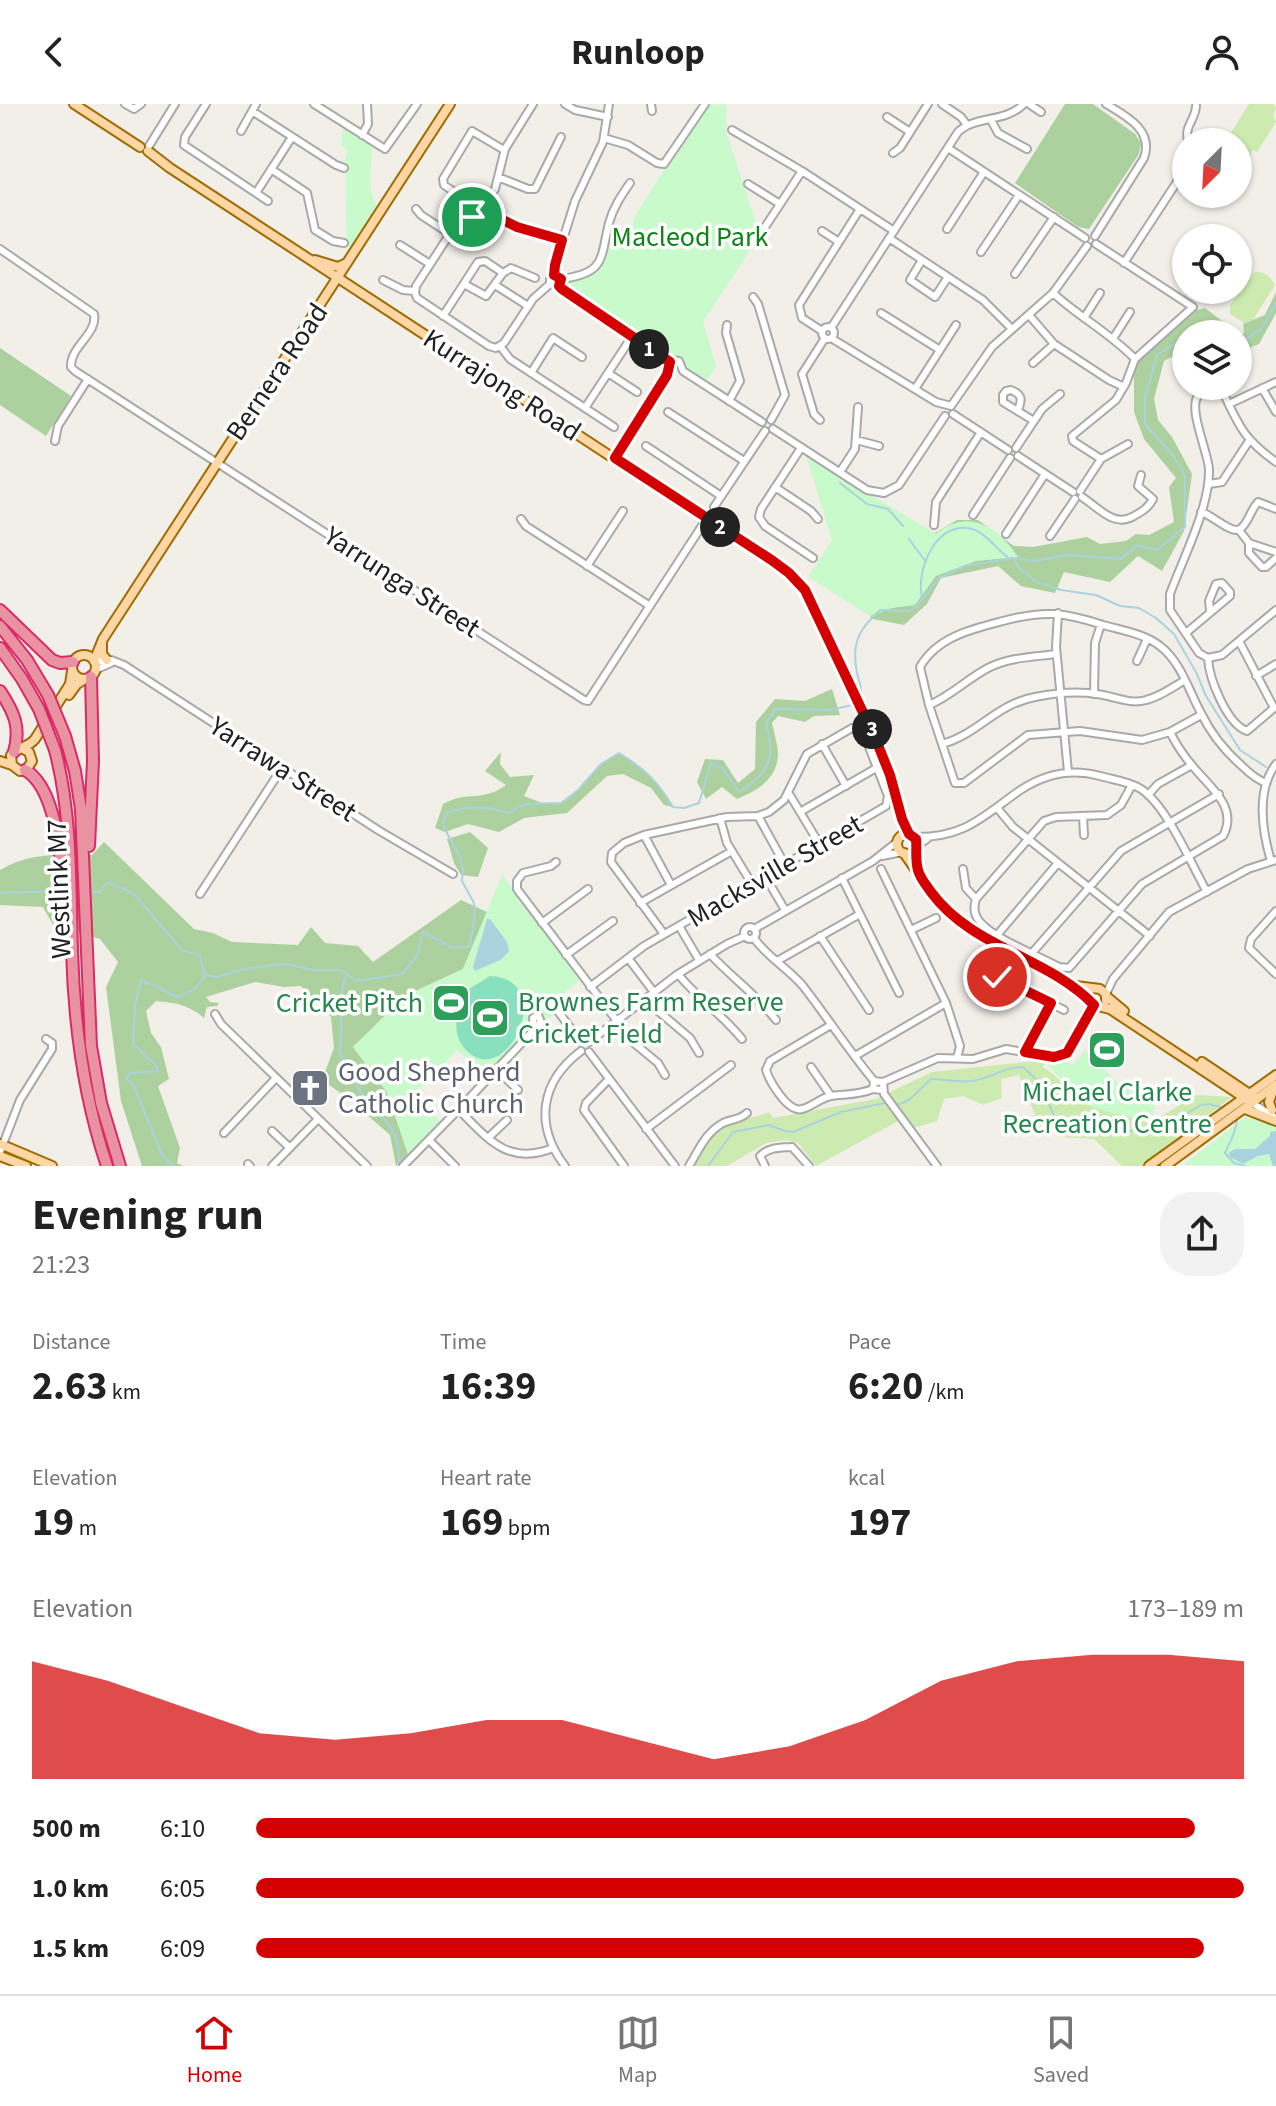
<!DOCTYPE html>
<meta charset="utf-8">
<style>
body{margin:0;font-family:"Source Sans 3",sans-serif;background:#f2f2f2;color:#222;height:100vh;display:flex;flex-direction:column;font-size:30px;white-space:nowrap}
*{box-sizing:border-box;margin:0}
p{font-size:26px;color:#767676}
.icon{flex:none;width:44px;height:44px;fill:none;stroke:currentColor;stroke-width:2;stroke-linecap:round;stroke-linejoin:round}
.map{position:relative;height:1062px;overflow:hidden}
.panel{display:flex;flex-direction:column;background:#fff;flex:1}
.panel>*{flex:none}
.needle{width:52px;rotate:204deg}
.controls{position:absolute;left:1172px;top:24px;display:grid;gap:16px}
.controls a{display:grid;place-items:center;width:80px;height:80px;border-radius:50%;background:#fff;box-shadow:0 2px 6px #0004;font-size:40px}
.pin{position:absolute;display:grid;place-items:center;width:68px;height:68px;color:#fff;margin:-34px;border:4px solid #fff;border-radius:50%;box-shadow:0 2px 8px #0007}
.km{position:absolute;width:40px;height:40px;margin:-20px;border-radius:50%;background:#222;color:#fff;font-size:22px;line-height:40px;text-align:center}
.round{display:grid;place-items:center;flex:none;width:84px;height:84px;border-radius:32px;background:#f2f2f2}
.head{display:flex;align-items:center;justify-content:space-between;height:136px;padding:0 32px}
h1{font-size:44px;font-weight:700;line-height:60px}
.stats{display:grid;grid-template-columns:repeat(3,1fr);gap:12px;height:136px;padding:8px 32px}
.stats div{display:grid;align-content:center}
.stats b{font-size:40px;font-weight:700}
.stats small{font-size:22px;font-weight:400}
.stats p{font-size:22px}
.chart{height:224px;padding:16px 32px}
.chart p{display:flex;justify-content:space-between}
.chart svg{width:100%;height:144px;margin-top:8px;fill:#d40000;opacity:.7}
ul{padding:0 32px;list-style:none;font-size:26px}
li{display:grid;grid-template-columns:128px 96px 1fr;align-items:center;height:60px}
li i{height:20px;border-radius:10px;background:#d40000}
header{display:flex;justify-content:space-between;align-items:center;height:104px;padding:0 32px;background:#fff;font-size:36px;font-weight:700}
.menu{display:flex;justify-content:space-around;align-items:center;height:112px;border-top:2px solid #e0e0e0;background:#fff;font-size:22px;color:#767676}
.menu a{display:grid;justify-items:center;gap:4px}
.menu .selected{color:#d40000}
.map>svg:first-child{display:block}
</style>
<header><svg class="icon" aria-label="back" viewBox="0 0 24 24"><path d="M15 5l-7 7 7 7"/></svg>Runloop<svg class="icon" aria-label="person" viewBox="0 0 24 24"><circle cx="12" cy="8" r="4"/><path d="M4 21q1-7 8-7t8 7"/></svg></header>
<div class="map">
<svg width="1276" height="1062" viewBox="0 0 1276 1062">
<rect width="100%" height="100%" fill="#f2efe9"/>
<path fill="#cdebb0" d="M1249 0H1273L1276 4 1273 11 1276 18 1257 48 1252 46 1250 53 1242 56 1241 61 1246 64 1243 67 1238 64V38H1225Z
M1255 168C1265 168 1270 172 1275 181L1253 216 1244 219 1230 210V201Z
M1043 956 1047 958 1042 963C1057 970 1064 984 1078 992 1101 1005 1127 1011 1152 1018L1196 991 1232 993 1143 1062H1122L1094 1035 1062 1033 1039 1021 1019 971 1001 975 1002 994 983 1001 963 992 944 995 937 1017 914 1024 897 1000 889 1003 898 1017 816 1062 798 1039 785 1036 766 1039 727 1062H686C696 1050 707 1031 719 1022 733 1012 754 1016 769 1008L773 1014 875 995 932 968Z"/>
<path fill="#add19e" d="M1065 0H1093L1135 30 1141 39 1139 50 1089 125 1078 123 1015 79Z
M1276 188V209L1259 240 1238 248V233L1244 229 1243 220 1265 211Z
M1205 204 1226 220 1230 230H1216L1213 224 1207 230H1186V245L1164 257 1154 295 1158 316 1172 333 1192 370 1184 427 1162 467 1138 452 1110 478 1064 468 1055 489 1021 482 998 462 941 474 927 500 904 521 873 515 870 512 875 493 924 424 935 429 957 416H978L1014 442 1033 443 1087 433 1100 440 1126 437 1136 430 1149 431 1174 418 1169 383 1176 374 1144 335 1134 308V263L1150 243 1196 206Z
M0 244 71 292 46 332 0 301Z
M832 585 840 611 814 612 805 618 778 612 772 619C774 629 778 641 778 651 777 675 757 687 737 695L722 683 706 695 697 678 705 655 723 656 738 679 755 665 756 618 775 595 805 597Z
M501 648 500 660 510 673 534 671 524 692 542 699H561L578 686 601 660 619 649C645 665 657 676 673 703L664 701 651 684 623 670 607 672 567 709 524 714 499 728 468 720 445 728 435 724 443 700C468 686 481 699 506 681L485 667Z
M470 728 488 744 478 773 461 771 454 759 447 735Z
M104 738 194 825 213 829 232 838 298 841 311 823 325 839 358 842 373 858 461 796 487 808 463 865 405 892 353 943 387 988 408 1050 396 1062 390 1031 349 995 322 976 334 944 331 913 301 882 284 883 255 878 206 893 210 898 219 899 217 902 207 903 204 914C189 901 177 899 156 897L146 907 151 929 161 943 169 975 158 982 180 1044 177 1059 183 1062H142L121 997 106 883 118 858 100 835 53 821 43 803 0 801V766C29 749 59 750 92 751Z"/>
<path fill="#c8facc" d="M706 0 727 1 726 28 760 131 703 218 716 262 706 279 684 263 680 255C657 255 588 201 565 185L564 177C582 171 607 167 608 144L625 143 636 110Z
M344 21 372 42C372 64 366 83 377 103L347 147 345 54 348 46 341 42Z
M806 352C849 380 893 403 936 430 968 403 998 423 1018 453L976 457 936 472 915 501 892 504 870 512 808 473 832 436Z
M502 771 581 875 554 898 547 900V906L556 910 544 917 539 909 531 912V924L485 971 457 946 414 990 440 1017 408 1050 387 988 353 943 405 892 463 865Z
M1085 946 1121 982 1123 978 1150 983 1154 1002 1152 1018C1135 1014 1090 1006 1078 995 1067 985 1059 971 1047 961L1050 957 1064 956 1073 961Z
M1248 1011 1276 1020V1062L1183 1061Z"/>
<path fill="#88e0be" d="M490 872C559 875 507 988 466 946 455 935 455 919 458 905L447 901 448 897 460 901 469 885Z"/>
<path fill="#aad3df" d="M487 815H490L507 838 509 847 502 855 475 867 473 863Z
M1276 1027V1062H1273L1269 1050 1258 1052 1243 1060 1230 1053 1229 1048 1236 1045H1255L1270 1032V1028Z"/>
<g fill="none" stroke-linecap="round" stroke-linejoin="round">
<path stroke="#aad3df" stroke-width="2" d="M1238 241 1261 225 1276 199
M840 379 867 400 888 405 903 422
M909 435 926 458
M1013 454 1019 464 1037 478 1061 486 1096 491 1120 502 1139 504 1156 514 1174 530 1196 568 1206 592 1240 646 1266 663
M922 494C916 467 934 420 968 424 985 426 996 446 1009 454
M860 594C863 585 859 578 857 569 851 539 859 525 880 506L908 507 917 502 939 474 965 462 1013 454 1035 457 1068 451 1121 455 1137 441 1157 446 1185 423V372L1173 351 1145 320V293L1157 251 1186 233
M89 788H100L108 778 133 789 182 846 200 852 205 871 217 873 249 864 285 860 314 866H341L357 877 402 870 417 852 423 828 451 843H469L474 819V799L462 777 463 764 459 751 443 722 445 710C466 701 487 702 509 709L524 700 561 699 578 686 601 660 619 649C645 665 657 676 673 703L684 704 699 699 711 659 723 665 739 688C770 669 776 654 766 620L775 605 830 606 857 600
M0 789 63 787
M347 870C335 896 346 921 339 947 347 962 354 980 365 993 385 1019 400 1022 399 1060
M897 1001 909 996 931 975C945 975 958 979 972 977 991 974 1004 963 1023 963L1039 978 1055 1014 1061 1018 1097 1023 1108 1028 1161 1025 1201 1001 1209 1000 1220 1003
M1237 1016C1236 1028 1230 1038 1225 1049L1234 1059 1245 1062
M173 1062 162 1051 133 980 126 975 130 969 158 967 156 961 133 940 135 901 141 876 178 893 195 885 205 872
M708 1062 733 1028 769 1021 785 1027 793 1028 841 1008 885 999"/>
<g stroke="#a9a9a9" stroke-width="10">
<path id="minor" d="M125 0 134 5 141 0
M206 0 185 33 184 41 268 97
M314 0 385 45 417 0
M565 0 575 6 608 13
M651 0 652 7
M942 0 961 13 967 21
M1029 0 1041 8
M252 7 336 61 344 64
M887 13 910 28
M991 16 998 29 1027 45
M732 26 802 67 894 127
M241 27 256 0
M362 31 368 20 367 0
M604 34 628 41 657 59 664 60 705 0
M1188 38C1184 20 1195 18 1196 2
M149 42 175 0
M948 44 1085 134
M893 49 900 44 928 0
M271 65 307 89 315 126 333 137 344 139
M498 73 528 85H535L561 33
M748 80 780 100
M256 89 292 33
M476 105a6 6 0 1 1 12 0a6 6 0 1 1-12 0Z
M485 100 495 85 505 45 533 0
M476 103 444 81 443 75 472 27 504 46
M416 105 421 111 450 130
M487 108 517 123 562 136
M477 109 453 125 416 182 415 189 417 194 489 242 496 244 504 239 533 195 550 180
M947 125 984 68
M763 126 802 67
M822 127 839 138
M1095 132 1144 54C1154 26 1126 12 1106 0
M889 134 983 196 1012 225
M1096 140 1193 203 1135 255 1126 279 1116 296 1072 332 1073 337 1101 355
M400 141 430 160
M0 145 94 210C98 230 70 242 71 263L75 267 584 596 588 597 707 414
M981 148 1019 91
M922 156 910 176 935 193 948 173
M1124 159 1186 64
M503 169 511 164 535 174
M1015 170 1054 113
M561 175C606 169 600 155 609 119 613 104 621 92 630 79
M383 176 403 186 415 187
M464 180 486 192 503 169
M550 180V175L554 171 555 161 575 97 603 38 609 0
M495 181 528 202
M559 182 567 191 670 258
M1053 189C1079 213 1110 229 1135 255
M753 193 758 200 785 291 771 316
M881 209 940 246
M1029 211 1054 240 1109 276 1124 283
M443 212 478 158 485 157 503 169
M1084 214 1100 189
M727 221 726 229 740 277 729 297
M822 229a6 6 0 1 1 12 0a6 6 0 1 1-12 0Z
M831 224 958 28C976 11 1005 19 1024 0
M822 227 802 214 799 201 860 105
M1114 233 1130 208
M831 234 936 298 951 302
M500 242 510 255 614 323
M670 258 673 256 679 257 683 267 762 318
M1033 259 1054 240
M531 269 553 234 582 253
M608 269 637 288
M1214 282C1209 284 1201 288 1198 292 1188 305 1208 348 1209 365 1210 403 1183 454 1170 490V506L1199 549 1208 554 1222 551 1276 506
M1220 282C1238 319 1241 333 1276 358
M1262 284 1276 308
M915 285 956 221
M1229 300 1276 278
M951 302 992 243 1053 189 1087 142
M585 304 631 234
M1018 306C1022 296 1023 291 1011 286L1006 287 1003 291V298L1034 317
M668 308 744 357
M953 310 1008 346
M820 316 814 310 802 270 825 234
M773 325 867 386 884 389 899 381 945 312
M856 336 879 342
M55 337 58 322 88 275
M646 342 721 392
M801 344 761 405 759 413 765 422 813 454
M1016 344 1042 305 1060 290
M1018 352 1073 388
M615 354 667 271 670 258
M840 368 855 345 858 303
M1209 380 1222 378 1249 337
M775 383 811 407 818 415
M1080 387 1101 355 1128 340
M1082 393C1099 404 1114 424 1134 412 1143 407 1148 404 1153 395L1138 382 1141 371
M714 403 765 327
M1201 408C1211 410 1232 431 1240 425 1248 420 1251 405 1258 398L1276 405
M973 411 1010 354
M521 415 526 422 650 502
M934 421 936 398 981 328
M1239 426 1249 439 1276 448
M1006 430 1045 370
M1050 432 1075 395
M1249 439V449L1262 463H1266L1276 454
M587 462 623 407
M1058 509 1056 543 1068 668
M1186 529 1230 492V488L1222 479 1216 480 1209 497 1210 506
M1208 554C1209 575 1227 620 1247 627L1274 604 1239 537
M94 557 111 556 124 561 378 726 453 770
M1137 557 1147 535
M95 566 111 559
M1256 572 1276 560
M1094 590 1095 539 1101 520
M929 601C951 592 967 575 988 564 1010 553 1033 553 1056 550
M1201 611 1170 628 1142 636 1080 627 1028 631 964 679H955L929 601 920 563C937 533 972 525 1003 517 1043 506 1064 508 1103 521 1121 526 1145 530 1160 542 1181 558 1189 587 1201 609 1211 630 1225 647 1242 662 1249 669 1256 675 1266 679
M822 640 846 682
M942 640C977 631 996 600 1035 593 1055 589 1077 587 1097 590 1114 592 1130 601 1146 596 1160 593 1173 583 1185 576
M1132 681 1121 701 1107 711 1056 713 1044 717 976 795C973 804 974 812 981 819 995 835 1039 852 1059 863L1069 864 1142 780 1223 732C1238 704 1212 685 1196 666 1186 655 1177 642 1170 628
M788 688 820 741
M1148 691 1158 680 1192 661
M998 705 1013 723 1150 832
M800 708 878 663
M758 712 785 761
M1083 712 1084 731
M720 714 727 739 752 780
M644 731 671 781
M915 733C964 734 982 713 1019 687 1044 670 1071 664 1100 672 1114 676 1128 677 1141 685 1167 702 1191 760 1207 788
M917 742 927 735
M882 752 902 748
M1271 757C1262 727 1256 686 1276 660
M556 758 551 762 523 769 517 777V785L617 917
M881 765 946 899 960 942 957 954
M963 765 966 784 976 795
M765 772 785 806
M842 774 899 889
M200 790 282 664
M640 799 732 747
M1276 807 1251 835 1249 844 1276 870
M542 819 588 785
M679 822 699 856
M744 829a6 6 0 1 1 12 0a6 6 0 1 1-12 0Z
M754 825 873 757 897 738
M911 826 936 814
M998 830 1058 759
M820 832 869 906
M754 834C767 853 788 864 803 882 827 913 849 947 874 977
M1032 849 1121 747 1219 690
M710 850C731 873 757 891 776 916
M566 851 613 817
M628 854 653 887
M777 857 860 810
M678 870C697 894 722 910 742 935
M997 873 1064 906
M590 883 644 842 886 702 888 692 862 625 852 624 807 650 784 696 769 708 758 712 727 713 644 731 624 739 612 749 611 758 664 830
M1106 890 1113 875 1169 808 1248 765 1276 756
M644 895 690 934 699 949
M1005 898 1017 881
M551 902 557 906 581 938
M215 910 221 920 367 1062
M612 921 658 959 665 971
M831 921 770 957 766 966C770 978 788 1009 802 1005 812 1003 820 994 831 992 847 990 858 991 873 985
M589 938 678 870 727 840 745 832
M589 948 675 1062
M1025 948 1051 899
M855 952 946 899
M811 963 831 992
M496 965 518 986
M609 975 586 999 584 1006 624 1062
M883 978 938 954 973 955 1006 945 1059 954 1070 946 1094 901
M882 986 873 985 874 977 883 978 884 990 937 1062
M1252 999 1273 1012
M458 1005C488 1035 508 1062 553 1044
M646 1025 731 961
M272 1027 290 1044
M224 1029 276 974
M488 1034 507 1016
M429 1036 455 1062
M0 1048 20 996 52 945V939L46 935
M248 1060 250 1062
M272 1062 318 1015
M403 1062C450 1015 496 967 541 918L538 911 533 914 534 925
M565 1062C534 1021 540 978 581 947
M689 1062C699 1046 705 1029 723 1019 731 1015 740 1016 747 1009
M765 1062 760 1052C769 1043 779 1044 792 1043L809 1062"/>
</g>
<g stroke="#a06b00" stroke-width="12">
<path id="major" d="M74 0 140 43
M148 47 170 64 789 469 810 493 850 578 890 671 902 715 909 730
M315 156 338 163 347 159
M102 540V550L107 556
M72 563a12 12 0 1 1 24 0a12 12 0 1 1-24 0Z
M94 557 103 535 450 0
M69 591 77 580 85 575
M23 645 29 648 32 657 27 665 20 667 12 661 11 651C17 643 28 644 35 635L70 580 72 567
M0 657 12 661
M897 740a10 10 0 1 1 20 0a10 10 0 1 1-20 0Z
M904 749 934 792 960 819 1071 881 1094 901 1110 905 1252 999
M1076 882 1100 885 1106 890V896
M1106 892 1124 907
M1202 958 1257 995
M1245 1005 1276 1017
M1272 1006 1269 998 1274 983
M0 1040 52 1062
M0 1052 26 1062
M1149 1062 1276 971
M1165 1062 1276 981"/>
</g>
<g stroke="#dc2a67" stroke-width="14">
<path id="highway" d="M0 506 52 556 60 559 73 558
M0 522 27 556 48 591
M0 544 22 575 39 605
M0 587C14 608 21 623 14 648
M65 632 75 667 81 705 91 942 101 999 120 1062
M55 646C72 711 70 779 72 846 74 920 83 991 107 1062
M25 666C56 683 60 752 64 784
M89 742 93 657 91 573"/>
</g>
<use href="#minor" stroke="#fff" stroke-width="6"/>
<use href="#major" stroke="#fcd6a4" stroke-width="8"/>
<use href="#highway" stroke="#e892a2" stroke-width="10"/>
<g stroke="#dc2a67" stroke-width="14" stroke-linecap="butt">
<path id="highway-bridge" d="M48 591 65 632
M39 605 55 646"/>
</g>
<use href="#highway-bridge" stroke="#e892a2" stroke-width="10"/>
</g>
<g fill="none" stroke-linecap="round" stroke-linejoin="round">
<g stroke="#fff" stroke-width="16">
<path id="route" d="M472 113 487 108 517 123 562 136 555 161 554 171 561 175 559 182 562 185 670 258 667 271 615 354 773 457 789 469 805 486 876 636 890 671 902 715 909 730 916 735C917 745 915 756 918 766 920 774 926 781 931 788 972 844 1048 853 1094 901L1067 949 1054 953 1025 948 1051 899 997 873"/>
</g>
<use href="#route" stroke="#d40000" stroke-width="10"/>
</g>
<defs>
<g id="stadium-square" transform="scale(2)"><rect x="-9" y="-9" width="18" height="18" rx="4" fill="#2e9e5b" stroke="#fff"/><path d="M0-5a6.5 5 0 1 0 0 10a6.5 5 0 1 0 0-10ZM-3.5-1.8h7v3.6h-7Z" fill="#fff"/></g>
<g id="church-square" transform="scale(2)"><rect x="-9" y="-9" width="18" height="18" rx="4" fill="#6b7280" stroke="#fff"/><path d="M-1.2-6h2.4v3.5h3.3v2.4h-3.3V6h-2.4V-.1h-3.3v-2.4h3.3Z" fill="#fff"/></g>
</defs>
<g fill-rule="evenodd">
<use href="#stadium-square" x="451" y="899"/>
<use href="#stadium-square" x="490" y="914"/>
<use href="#stadium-square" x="1107" y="946"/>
<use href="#church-square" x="310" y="984"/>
</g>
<g text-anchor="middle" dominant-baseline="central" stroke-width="7" stroke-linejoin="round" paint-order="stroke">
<g font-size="28" fill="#0c8416" stroke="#fff">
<text x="690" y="133">Macleod Park</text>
</g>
<g font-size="28" fill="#222" stroke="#fff">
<text transform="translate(277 268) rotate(-56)">Bernera Road</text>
<text transform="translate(502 281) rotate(33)">Kurrajong Road</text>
<text transform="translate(402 478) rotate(33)">Yarrunga Street</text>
<text transform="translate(283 665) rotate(33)">Yarrawa Street</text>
<text transform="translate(775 767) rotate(-30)">Macksville Street</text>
<text transform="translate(59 785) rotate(-92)">Westlink M7</text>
</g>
<g font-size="28" fill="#27864d" stroke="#fff" text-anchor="start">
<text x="518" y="898">Brownes Farm Reserve<tspan x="518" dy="32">Cricket Field</tspan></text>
<text x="423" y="899" text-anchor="end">Cricket Pitch</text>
<text x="1107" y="988" text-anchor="middle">Michael Clarke<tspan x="1107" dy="32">Recreation Centre</tspan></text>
</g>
<g font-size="28" fill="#5b616d" stroke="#fff" text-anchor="start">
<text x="338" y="968">Good Shepherd<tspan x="338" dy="32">Catholic Church</tspan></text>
</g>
</g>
</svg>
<div class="controls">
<a><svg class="needle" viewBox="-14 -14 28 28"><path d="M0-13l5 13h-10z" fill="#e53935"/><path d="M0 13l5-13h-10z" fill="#767676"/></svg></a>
<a><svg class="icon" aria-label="locate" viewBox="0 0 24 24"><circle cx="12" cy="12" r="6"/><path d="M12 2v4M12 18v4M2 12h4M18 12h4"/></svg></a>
<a><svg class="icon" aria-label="layers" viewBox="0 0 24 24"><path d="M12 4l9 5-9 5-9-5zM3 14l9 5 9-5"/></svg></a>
</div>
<div class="pin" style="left:472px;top:113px;background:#1e9e55"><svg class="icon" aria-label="arrive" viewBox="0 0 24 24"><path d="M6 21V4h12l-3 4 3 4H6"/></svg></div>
<div class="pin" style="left:997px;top:873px;background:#d93025"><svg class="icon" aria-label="check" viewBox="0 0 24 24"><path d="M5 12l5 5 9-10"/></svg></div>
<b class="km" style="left:649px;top:245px">1</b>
<b class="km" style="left:720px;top:423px">2</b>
<b class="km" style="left:872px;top:625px">3</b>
</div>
<section class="panel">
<div class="head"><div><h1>Evening run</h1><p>21:23</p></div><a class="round"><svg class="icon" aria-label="share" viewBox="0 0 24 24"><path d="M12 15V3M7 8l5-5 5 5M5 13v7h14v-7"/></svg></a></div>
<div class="stats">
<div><p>Distance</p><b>2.63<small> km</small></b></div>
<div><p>Time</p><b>16:39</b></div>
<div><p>Pace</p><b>6:20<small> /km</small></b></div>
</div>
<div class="stats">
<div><p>Elevation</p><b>19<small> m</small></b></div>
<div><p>Heart rate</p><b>169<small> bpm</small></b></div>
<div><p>kcal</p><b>197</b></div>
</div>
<div class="chart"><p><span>Elevation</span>173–189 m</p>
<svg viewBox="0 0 160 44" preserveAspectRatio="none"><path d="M0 44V8L10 14L20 22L30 30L40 32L50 30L60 26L70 26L80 32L90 38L100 34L110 26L120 14L130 8L140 6L150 6L160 8V44z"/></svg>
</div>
<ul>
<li><b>500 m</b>6:10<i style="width:95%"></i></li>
<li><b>1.0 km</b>6:05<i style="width:100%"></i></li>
<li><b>1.5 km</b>6:09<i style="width:96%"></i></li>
</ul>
</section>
<nav class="menu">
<a class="selected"><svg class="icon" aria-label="home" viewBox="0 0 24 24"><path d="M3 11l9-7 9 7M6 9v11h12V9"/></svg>Home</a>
<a><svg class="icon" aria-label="map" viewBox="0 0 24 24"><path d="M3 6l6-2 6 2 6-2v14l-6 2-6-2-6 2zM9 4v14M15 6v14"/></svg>Map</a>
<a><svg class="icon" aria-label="saved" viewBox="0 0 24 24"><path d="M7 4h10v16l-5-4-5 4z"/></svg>Saved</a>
</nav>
